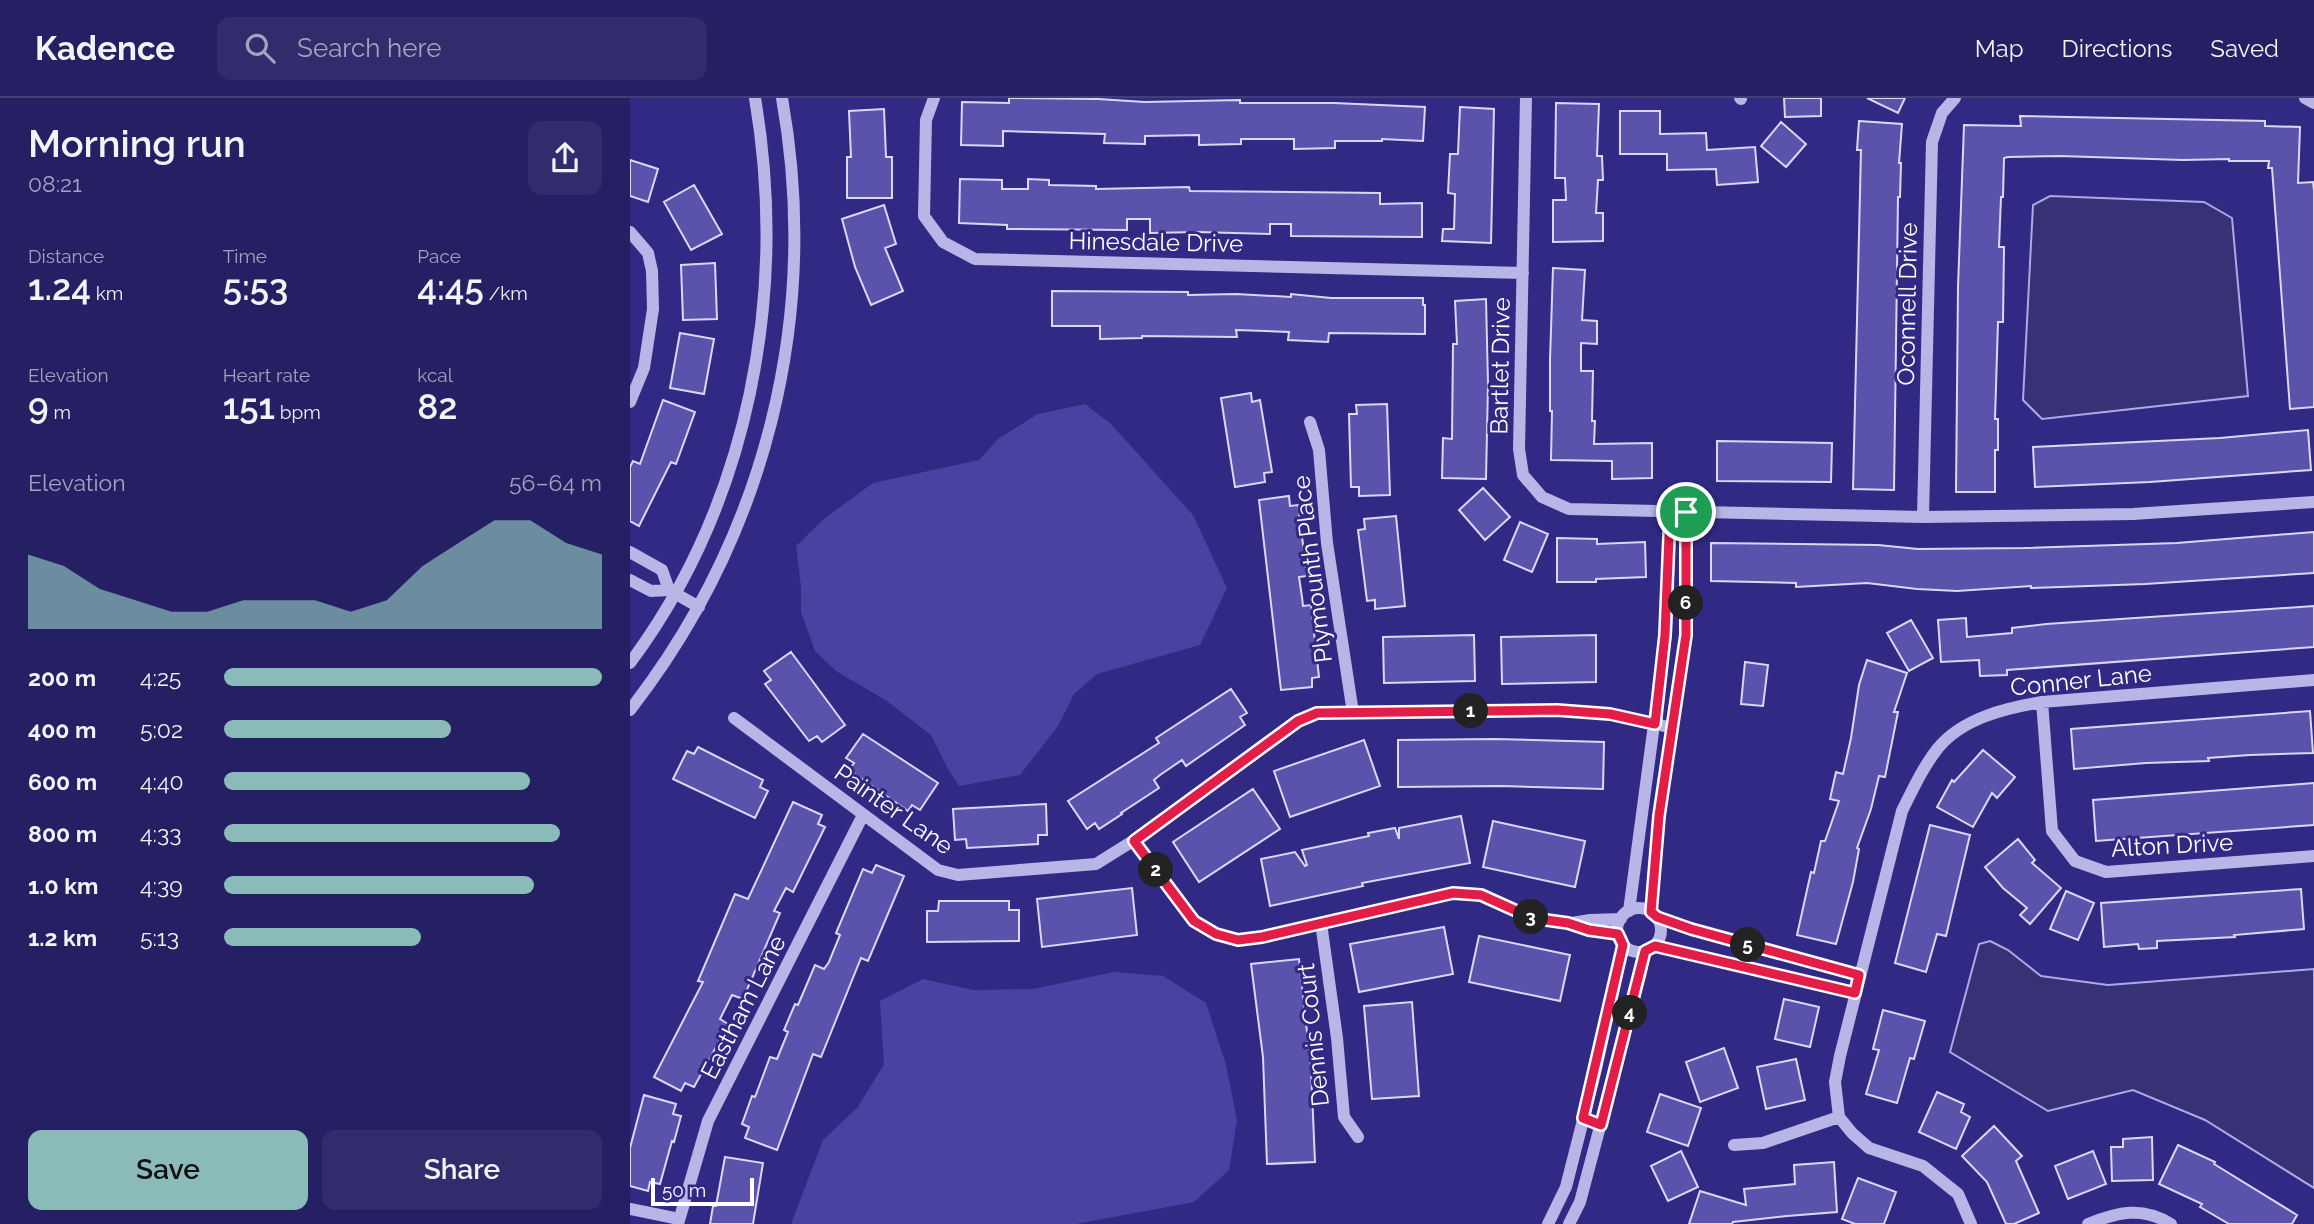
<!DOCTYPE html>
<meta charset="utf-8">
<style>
body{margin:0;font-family:Raleway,sans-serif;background:#312d6c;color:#f1f3f6;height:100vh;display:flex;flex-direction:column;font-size:26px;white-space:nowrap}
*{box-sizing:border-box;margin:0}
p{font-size:23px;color:#a3a3be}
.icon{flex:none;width:38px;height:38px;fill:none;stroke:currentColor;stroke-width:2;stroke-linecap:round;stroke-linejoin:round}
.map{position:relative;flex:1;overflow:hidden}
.details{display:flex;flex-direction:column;background:#252063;width:630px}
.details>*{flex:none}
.scale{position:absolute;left:21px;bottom:18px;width:103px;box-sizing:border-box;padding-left:7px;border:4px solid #fff;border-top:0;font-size:19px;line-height:24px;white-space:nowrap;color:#fff;-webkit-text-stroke:5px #312a84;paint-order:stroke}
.pin{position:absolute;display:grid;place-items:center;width:60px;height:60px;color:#fff;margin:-30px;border:4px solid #fff;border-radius:50%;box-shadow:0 2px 7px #0007}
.km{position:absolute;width:35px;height:35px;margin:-18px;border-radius:50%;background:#222;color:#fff;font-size:19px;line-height:35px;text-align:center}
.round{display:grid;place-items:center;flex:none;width:74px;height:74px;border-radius:14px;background:#312d6c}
.overview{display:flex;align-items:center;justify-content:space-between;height:119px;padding:0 28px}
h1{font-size:38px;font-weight:600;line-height:52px}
.metrics{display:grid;grid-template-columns:repeat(3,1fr);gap:10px;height:119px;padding:7px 28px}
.metrics div{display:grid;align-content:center}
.metrics b{font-size:35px;font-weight:600}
.metrics small{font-size:19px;font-weight:400}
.metrics p{font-size:19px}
.chart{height:196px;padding:14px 28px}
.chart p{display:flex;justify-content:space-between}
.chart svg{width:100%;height:126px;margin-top:7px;fill:#8bbbb9;opacity:.7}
.cta{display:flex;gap:14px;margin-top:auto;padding:14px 28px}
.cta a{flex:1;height:80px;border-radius:14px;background:#8bbbb9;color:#111;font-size:28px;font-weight:600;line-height:80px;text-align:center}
.cta a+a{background:#312d6c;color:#f1f3f6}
ul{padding:0 28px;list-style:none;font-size:23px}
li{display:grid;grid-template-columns:112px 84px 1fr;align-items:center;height:52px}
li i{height:18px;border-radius:9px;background:#8bbbb9}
header{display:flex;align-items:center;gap:42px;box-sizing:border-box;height:98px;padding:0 35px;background:#252063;border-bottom:2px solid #423e78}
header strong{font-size:33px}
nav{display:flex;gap:38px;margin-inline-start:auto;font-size:24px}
.search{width:490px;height:63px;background:#312d6c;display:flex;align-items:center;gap:18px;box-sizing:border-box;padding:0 24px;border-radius:14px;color:#a3a3be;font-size:26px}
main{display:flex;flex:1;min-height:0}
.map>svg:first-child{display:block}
</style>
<header>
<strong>Kadence</strong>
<div class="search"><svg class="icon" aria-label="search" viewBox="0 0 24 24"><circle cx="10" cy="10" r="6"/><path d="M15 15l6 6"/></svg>Search here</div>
<nav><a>Map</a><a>Directions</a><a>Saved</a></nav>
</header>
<main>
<section class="details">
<div class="overview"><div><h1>Morning run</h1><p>08:21</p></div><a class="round"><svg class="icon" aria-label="share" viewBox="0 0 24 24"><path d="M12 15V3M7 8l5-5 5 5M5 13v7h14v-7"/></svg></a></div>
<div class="metrics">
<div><p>Distance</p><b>1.24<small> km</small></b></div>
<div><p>Time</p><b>5:53</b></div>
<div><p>Pace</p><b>4:45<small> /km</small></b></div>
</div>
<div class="metrics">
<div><p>Elevation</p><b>9<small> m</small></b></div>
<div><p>Heart rate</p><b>151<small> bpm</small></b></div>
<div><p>kcal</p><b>82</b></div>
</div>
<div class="chart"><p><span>Elevation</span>56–64 m</p>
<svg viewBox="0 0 160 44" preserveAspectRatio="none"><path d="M0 44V18L10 22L20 30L30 34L40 38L50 38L60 34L70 34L80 34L90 38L100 34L110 22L120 14L130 6L140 6L150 14L160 18V44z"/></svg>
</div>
<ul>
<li><b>200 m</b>4:25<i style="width:100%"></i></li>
<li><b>400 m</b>5:02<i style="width:60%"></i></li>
<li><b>600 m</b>4:40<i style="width:81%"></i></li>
<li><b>800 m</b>4:33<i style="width:89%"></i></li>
<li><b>1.0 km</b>4:39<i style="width:82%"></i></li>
<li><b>1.2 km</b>5:13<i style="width:52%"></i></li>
</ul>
<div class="cta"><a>Save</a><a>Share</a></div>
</section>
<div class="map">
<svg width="1684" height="1126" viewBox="0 0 1684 1126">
<rect width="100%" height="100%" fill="#312a84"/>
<path fill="#4842a2" d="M455 306 481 326 563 417 597 490 570 547 467 576 444 596 428 628 390 677 329 688 317 669 301 637 257 603 206 573 185 553 171 514V488L166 448 195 420 243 385 349 362 368 341 408 316Z
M484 874 533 878 576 905 596 967 607 1022 599 1072 564 1104 446 1126H161L193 1042 228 1009 254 966 250 903 293 881 343 892 403 891Z"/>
<path fill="#373175" stroke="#aca9e7" stroke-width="2" d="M1420 98 1574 104 1602 120 1618 298 1412 321 1393 302 1403 107Z
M1360 843 1378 852 1411 878 1478 887 1684 871V1090L1575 1022 1503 992 1418 1013 1320 954 1349 846Z"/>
<path fill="#5953ab" stroke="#d9d8f6" stroke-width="2" d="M379 0 468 1 515 4 610 2V5H704L795 9 793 43 752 41V43H705V50L664 51V41H611V46L569 47V37L515 38V46L474 45 475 36 373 33V48L331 47 332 4 379 5Z
M1154 0H1191V18L1155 19Z
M1237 0H1275L1268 15Z
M926 5 969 6 967 58H972L973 82H968L966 115H973V143L923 144V102H936L935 80H925Z
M830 9 864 11 861 145 812 143 813 131H824L825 96 818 95 820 56H828Z
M254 11 256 59H262V100H217V59H221L219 13Z
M990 13H1030V36L1076 35 1077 52 1125 49 1128 84 1087 87 1086 71 1037 72V56H990Z
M1390 18 1635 23V28L1670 29 1668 85 1683 84 1684 93V309L1660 311 1642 70H1638L1639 63H1599V61L1553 62 1430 58 1378 59 1374 60 1373 99H1371L1369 149H1374L1373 224H1368L1365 321H1368V352H1365V394H1326L1328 189 1334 27 1391 28Z
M1229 23 1272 26 1269 65H1271L1270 99H1268L1264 392 1223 391 1231 52H1227Z
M1151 24 1176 46 1156 69 1131 48Z
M0 62 28 71 18 104 0 98Z
M330 81 372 82V91H398V81L419 82V87L466 88V91L559 89 560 93 750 95V106L792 105V139L661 138V126H640V136L567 134 520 135V121H497V132L377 131V127L329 125Z
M64 87 92 136 61 152 34 104Z
M254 107 266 146 255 150 273 193 241 207 225 169 212 121Z
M85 165 87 221 53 222 51 167Z
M923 170 955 172 952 222 967 223V246L951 245V273H963L962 323H965L964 346 1022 345V380L982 381V363L921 362 922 313H920V262Z
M422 193 558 194V197L606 196 661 199V196L701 200H793V207H795V236L699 235 698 244 658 242 659 234 606 232 607 239 512 238V240L470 241V228H422Z
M856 201 858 286 856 381 812 380 813 340 822 341 823 246H827L825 203Z
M50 235 84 241 74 296 40 290Z
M621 295 622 304 630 302 642 374 634 375 635 384 605 389 591 300Z
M33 302 65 314 46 366 41 364 9 428 0 423V369L3 363 10 366Z
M757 306 760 397 729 398V389H721L719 316H727L726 307Z
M1678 332 1681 372 1520 384 1405 389 1403 349 1590 340Z
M1087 343 1202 345 1201 384 1087 383Z
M853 390 880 419 855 442 829 412Z
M659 398 660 408 668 407 677 478 669 479 672 499 673 508 681 507 689 579 682 580V589L651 592 629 402Z
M766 418 775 508 745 511V502L737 503 728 432 735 431 734 421Z
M890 424 918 436 902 474 874 462Z
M1684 434V475L1515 486 1401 490V488L1327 493 1287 491 1237 485 1166 489V485L1081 483V445L1248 447 1288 451 1394 450 1547 445Z
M927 440 967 441V446L1015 444 1016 479 966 481V484H927Z
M1684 508V549L1377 572V577L1350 578 1349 562 1311 564 1308 522 1336 520 1337 539 1382 535V530L1416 526Z
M1281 522 1303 560 1279 573 1257 535Z
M844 537 845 583 754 585 753 539Z
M966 537V584L872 586 871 539Z
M161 554 215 627 192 644 187 638 179 643 135 586 141 582 134 573Z
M1237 562 1277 575 1264 614H1268L1255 679 1249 678 1241 711 1227 750 1229 751 1223 784 1206 846 1167 837 1181 774 1184 775 1191 743H1195L1209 703 1200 701 1206 674 1213 676 1221 640 1229 587Z
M1115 564 1138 567 1133 608 1111 606Z
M601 591 617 615 610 619 615 627 556 668 552 662 530 677 524 682 529 690 491 715 492 716 469 731 465 725 457 731 438 703 529 645 526 640Z
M1680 613 1683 655 1620 657 1578 660 1579 663 1516 665 1444 671 1441 631Z
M233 636 308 685 290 712 282 707 278 713 219 672 224 665 216 660Z
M864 641 974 644 973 691 872 688 768 689V642Z
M734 642 750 688 660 719 644 673Z
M68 649 133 682 130 689 138 693 125 720 43 681 57 653 64 656Z
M1353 652 1385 679 1367 700 1362 695 1343 729 1307 709 1322 682 1324 684Z
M1684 685V727L1466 743 1463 702Z
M623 691 650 731 569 784 543 744Z
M163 704 192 717 188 726 195 729 163 794 156 790 144 813 150 815 113 901 102 897 90 921 98 926 85 951 64 989 55 985 51 993 24 979 73 884 68 883 105 796 118 801Z
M416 706 417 737H408V746L337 750 336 741 325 742 323 711Z
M831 718 840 765 732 785 733 788 640 808 631 761 665 754 675 768 677 767 672 752 739 738 738 735 765 730 769 741V730Z
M863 723 955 743 945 789 853 769Z
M1300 727 1340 737 1316 838 1307 836 1296 874 1265 865Z
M1388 741 1405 762 1402 765 1431 790 1400 826 1390 817 1397 810 1373 790 1355 769Z
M246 767 274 778 238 863 231 860 191 959 183 956 147 1052 115 1040 119 1029 112 1026 122 998 125 999 140 959 147 961 158 934 154 932 165 906 168 907 185 867 194 871 199 864 210 837 206 835 233 771 242 775Z
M502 790 507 837 412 849 407 801Z
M1671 791 1674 831 1604 837 1605 839 1527 843V850L1509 851 1508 846 1474 849 1471 805Z
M1436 793 1464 805 1448 842 1420 831Z
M309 803H379V812H389V843L297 844V813H308Z
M814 829 823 876 729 894 720 846Z
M849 838 940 857 930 903 839 884Z
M669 861 681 970 685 1064 637 1066 633 959 621 866Z
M1154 901 1189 909 1180 949 1145 941Z
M782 904 789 998 742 1001 734 908Z
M1253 912 1295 923 1284 961 1280 960 1267 1005 1236 996 1249 952 1243 951Z
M1094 950 1108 990 1070 1004 1056 964Z
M1166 961 1175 1002 1136 1011 1127 969Z
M1307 994 1334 1006 1331 1014 1340 1019 1326 1051 1289 1034Z
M1030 996 1071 1010 1058 1048 1017 1034Z
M14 997 46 1006 43 1016 51 1018 44 1044 42 1043 30 1086 20 1084 18 1093 0 1088V1050Z
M1364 1028 1392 1058 1386 1063 1409 1115 1384 1126H1376L1357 1084 1332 1058Z
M1522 1039 1523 1082 1482 1083 1481 1049H1493V1041Z
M1548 1047 1585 1064 1584 1066 1667 1117 1662 1126H1599L1570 1109 1572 1106 1529 1086Z
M1051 1053 1068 1089 1038 1103 1021 1068Z
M1463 1053 1476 1086 1438 1101 1425 1068Z
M95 1059 133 1065 123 1126H80L83 1108H86Z
M1204 1064 1207 1114 1157 1118 1103 1124 1102 1126H1059L1070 1093 1116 1107 1114 1091 1165 1086 1164 1067Z
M1228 1080 1266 1094 1254 1126H1225L1212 1121Z"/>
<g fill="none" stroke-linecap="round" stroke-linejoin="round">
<path stroke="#b8b5e7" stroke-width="12" d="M304 0 296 22 294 118 313 144 345 161 893 175
M896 0 889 351 893 377 912 399 939 411 1293 419 1503 416 1684 404
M1110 0 1111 1
M1675 0 1684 5
M0 134 18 155 22 173 23 211 14 270 0 304
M680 324 689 352 697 445 723 615
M1293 419 1302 44 1312 15 1325 0
M0 454 32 472 39 492 21 493 0 482
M39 492 69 509
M0 565C120 404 158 195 125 0
M1412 604 1422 733 1445 763 1476 774 1684 758
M0 612C136 437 191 219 152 0
M104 620 308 772 328 777 466 766 506 741 668 623 687 615 927 612 980 616 1043 630
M504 743 564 823 586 836 608 842 632 839 823 795 851 797 903 820 938 825 959 832 988 836
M987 832a22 22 0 1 1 44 0a22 22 0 1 1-44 0Z
M999 813 1036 537 1040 414
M1021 814 1029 718 1056 537V414
M1027 819 1061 831 1229 877
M691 825 707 940 714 1019 728 1039
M942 825 960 822 991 821
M1025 848 1225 895
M1104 1047 1133 1045 1209 1019
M0 1111 49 1121
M48 1126 78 1023 233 717
M918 1126 936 1089 966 971 993 847
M939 1126 950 1104 1011 874 1015 853
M1341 1126 1328 1096 1293 1068 1239 1050 1222 1035 1209 1019 1205 984 1210 958 1272 713C1283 691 1293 669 1308 650 1333 620 1376 610 1412 604L1684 582
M1458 1126C1488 1114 1512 1108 1541 1126"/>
</g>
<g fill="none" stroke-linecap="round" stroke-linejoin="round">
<g stroke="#fff" stroke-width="14">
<path id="route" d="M1040 414H1056V537L1029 718 1021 814 1027 819 1061 831 1229 877 1225 895 1025 848 1015 853 971 1027 953 1020 993 847 988 836 959 832 938 825 902 820 851 797 823 795 632 839 608 842 586 836 564 823 504 743 668 623 687 615 927 612 980 616 1025 626 1035 537Z"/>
</g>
<use href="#route" stroke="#e11d48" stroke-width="9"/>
</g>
<g text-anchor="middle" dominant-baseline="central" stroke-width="6" stroke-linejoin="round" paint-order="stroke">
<g font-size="24" fill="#fff" stroke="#312a84">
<text transform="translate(526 144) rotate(1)">Hinesdale Drive</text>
<text transform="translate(1277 206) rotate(-89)">Oconnell Drive</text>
<text transform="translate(870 268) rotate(-89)">Bartlet Drive</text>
<text transform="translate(682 471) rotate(-97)">Plymounth Place</text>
<text transform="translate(1451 582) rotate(-6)">Conner Lane</text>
<text transform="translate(264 711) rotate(35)">Painter Lane</text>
<text transform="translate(1542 747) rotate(-3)">Alton Drive</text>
<text transform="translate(113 909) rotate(-63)">Eastham Lane</text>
<text transform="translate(683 937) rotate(-96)">Dennis Court</text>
</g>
</g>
</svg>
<div class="scale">50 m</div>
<div class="pin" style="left:1056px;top:414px;background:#1e9e55"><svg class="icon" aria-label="arrive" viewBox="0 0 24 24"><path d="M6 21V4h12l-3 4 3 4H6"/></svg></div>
<b class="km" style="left:841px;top:613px">1</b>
<b class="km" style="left:526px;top:772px">2</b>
<b class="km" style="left:901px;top:819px">3</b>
<b class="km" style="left:1000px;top:915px">4</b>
<b class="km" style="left:1118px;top:847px">5</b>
<b class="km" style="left:1056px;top:505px">6</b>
</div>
</main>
